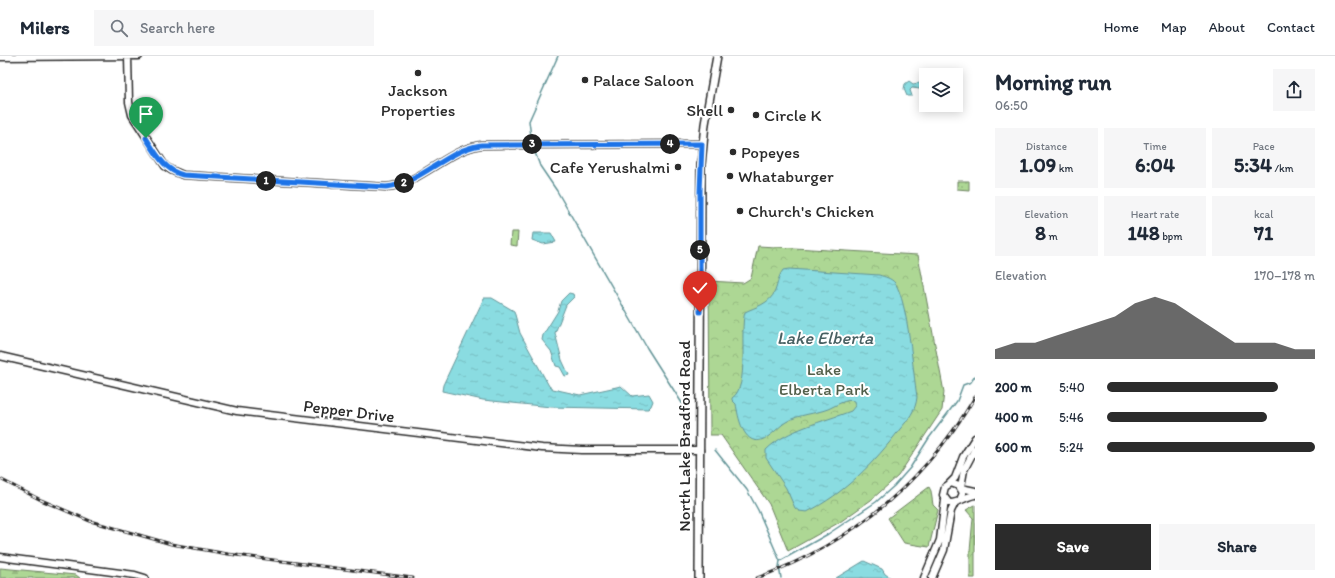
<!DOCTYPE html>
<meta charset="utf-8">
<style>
body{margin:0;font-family:Itim,sans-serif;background:#f6f6f7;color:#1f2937;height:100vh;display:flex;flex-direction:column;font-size:15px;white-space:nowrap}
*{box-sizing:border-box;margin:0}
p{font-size:13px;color:#747a83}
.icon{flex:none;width:22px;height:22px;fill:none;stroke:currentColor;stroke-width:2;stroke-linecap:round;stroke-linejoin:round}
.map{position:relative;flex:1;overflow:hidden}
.side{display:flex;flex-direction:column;background:#fff;width:360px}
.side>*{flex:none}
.buttons{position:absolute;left:919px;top:12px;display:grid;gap:8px}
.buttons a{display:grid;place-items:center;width:44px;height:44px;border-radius:0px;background:#fff;box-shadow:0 2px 10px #0003;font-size:20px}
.pin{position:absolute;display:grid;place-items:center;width:34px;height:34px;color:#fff;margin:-41px -17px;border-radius:50% 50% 50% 0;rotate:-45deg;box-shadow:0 0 4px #0007}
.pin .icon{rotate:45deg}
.km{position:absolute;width:20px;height:20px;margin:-10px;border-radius:50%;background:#222;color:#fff;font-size:11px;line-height:20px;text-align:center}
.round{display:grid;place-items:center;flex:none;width:42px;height:42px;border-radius:0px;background:#f6f6f7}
.head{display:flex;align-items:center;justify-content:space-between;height:68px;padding:0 20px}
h1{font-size:22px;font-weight:700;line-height:30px}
.figures{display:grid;grid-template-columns:repeat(3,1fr);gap:6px;height:68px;padding:4px 20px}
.figures div{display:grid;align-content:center;border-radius:0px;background:#f6f6f7;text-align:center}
.figures b{font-size:20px;font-weight:700}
.figures small{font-size:11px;font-weight:400}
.figures p{font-size:11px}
.chart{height:112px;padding:8px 20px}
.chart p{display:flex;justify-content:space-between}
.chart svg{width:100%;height:72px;margin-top:4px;fill:#2b2b2b;opacity:.7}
.action{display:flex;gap:8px;margin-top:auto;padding:8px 20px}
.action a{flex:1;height:46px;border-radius:0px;background:#2b2b2b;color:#fff;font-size:16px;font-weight:700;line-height:46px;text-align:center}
.action a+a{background:#f6f6f7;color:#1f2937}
ul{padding:0 20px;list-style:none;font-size:13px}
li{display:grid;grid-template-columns:64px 48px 1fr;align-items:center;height:30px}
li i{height:10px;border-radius:5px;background:#2b2b2b}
header{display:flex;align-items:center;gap:24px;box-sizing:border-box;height:56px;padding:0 20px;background:#fff;border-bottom:1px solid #e0e1e3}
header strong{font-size:19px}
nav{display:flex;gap:22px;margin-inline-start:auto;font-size:14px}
.search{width:280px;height:36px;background:#f6f6f7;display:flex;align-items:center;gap:10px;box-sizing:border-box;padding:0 14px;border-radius:0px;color:#747a83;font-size:15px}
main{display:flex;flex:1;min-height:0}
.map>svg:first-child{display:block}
</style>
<header>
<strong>Milers</strong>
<div class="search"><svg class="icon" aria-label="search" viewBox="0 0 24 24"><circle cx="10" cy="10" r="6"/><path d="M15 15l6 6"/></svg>Search here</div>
<nav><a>Home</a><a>Map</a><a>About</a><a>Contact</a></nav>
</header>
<main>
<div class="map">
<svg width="975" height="522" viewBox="0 0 975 522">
<defs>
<pattern id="grass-dots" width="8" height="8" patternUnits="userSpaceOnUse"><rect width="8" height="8" fill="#add794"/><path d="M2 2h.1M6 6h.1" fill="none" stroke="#95b980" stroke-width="1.8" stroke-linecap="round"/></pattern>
<pattern id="forest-firs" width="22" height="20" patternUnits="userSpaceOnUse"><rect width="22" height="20" fill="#add794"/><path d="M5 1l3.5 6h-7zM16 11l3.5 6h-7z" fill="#95b980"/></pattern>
<pattern id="park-crowns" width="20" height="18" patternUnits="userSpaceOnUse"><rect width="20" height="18" fill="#add794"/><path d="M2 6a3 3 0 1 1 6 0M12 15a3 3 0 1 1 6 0" fill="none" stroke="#95b980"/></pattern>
<pattern id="water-ripples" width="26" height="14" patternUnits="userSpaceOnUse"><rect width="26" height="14" fill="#8adce1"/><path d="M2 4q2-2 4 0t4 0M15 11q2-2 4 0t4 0" fill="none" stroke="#77bdc1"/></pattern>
</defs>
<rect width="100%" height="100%" fill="#fff"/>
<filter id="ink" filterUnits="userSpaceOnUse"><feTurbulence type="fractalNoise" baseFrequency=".025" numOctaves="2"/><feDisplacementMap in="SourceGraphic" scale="8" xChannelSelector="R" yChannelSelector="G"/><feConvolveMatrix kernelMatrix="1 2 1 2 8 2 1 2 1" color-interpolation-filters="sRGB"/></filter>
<g filter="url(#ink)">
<path fill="url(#grass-dots)" stroke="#6c8160" d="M957 125H969V134L957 133Z"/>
<path fill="url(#forest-firs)" stroke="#6c8160" d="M0 512 76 519 80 522H0Z"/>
<path fill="url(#park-crowns)" stroke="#6c8160" d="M758 190 918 199 944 336 942 354 898 420 871 444 840 466 788 495 769 448 721 379H710L709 225 743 227 751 222Z
M929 431 931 435 933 449 938 454 929 491 904 487 888 462Z
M975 449V522H970V495L973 462 966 454Z"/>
<path fill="#add794" stroke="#6c8160" d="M511 176H518L517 190 510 189Z"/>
<path fill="url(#water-ripples)" stroke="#649598" d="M909 25 913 28 918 27 926 30V40H924L920 33 912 32 910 34 912 40H907L904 33 905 28Z
M533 177H551L556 186 543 188 532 184Z
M789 213 879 219C885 221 891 222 895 227 908 246 913 316 917 341 916 354 908 364 900 373 875 406 844 438 807 456L799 455 795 452 786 432 766 402V394C787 373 823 366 851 355L855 350 854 345C847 342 835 350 828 353 815 358 799 358 786 366 778 371 771 381 761 384 743 389 738 360 736 348L732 344V342C750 331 739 276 745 256 755 251 770 248 775 235 778 227 778 221 783 214Z
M569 237 573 238 574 241 566 249 555 277 562 304 569 319 565 320 560 311 556 310 551 295 542 284 543 279 558 255 561 245Z
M484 242H492L514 255 520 277 549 330 553 333 580 339 621 330 632 340 649 338 653 345 651 350 648 353 551 351 483 344 442 335 443 329Z
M864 505 882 513 885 518 891 522H836Z"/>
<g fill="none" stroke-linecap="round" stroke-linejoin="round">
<path stroke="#649598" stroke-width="1.5" d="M532 88 529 65 558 0
M533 91 540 110 557 135 647 292 687 355
M715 394 747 434 758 454 780 505
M781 522 779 511 780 505 828 478 876 446 894 430 910 412 929 382 957 345 963 329 971 326 975 320"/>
<g stroke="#2b2b2b" stroke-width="9">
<path id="tertiary" d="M128 0 129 46 132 59 165 110 171 114 183 119 386 131C421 128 446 94 481 89L702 88
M0 1 139 0
M0 300 237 355 542 392 582 394H700
M949 428 955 422 963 401 975 382
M961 431 964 414 975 393
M961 432 975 435
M960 444 963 437 959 430 951 427 945 431 943 439 949 447C958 448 966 440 975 439
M0 501 135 519 145 522
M924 522 940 484 945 444
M932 522 944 494 951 455 955 447"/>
</g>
<g stroke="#2b2b2b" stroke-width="10">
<path id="secondary" d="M699 522 701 109 705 68 717 0"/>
</g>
<use href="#tertiary" stroke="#fff" stroke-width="6"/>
<use href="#secondary" stroke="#fff" stroke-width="7"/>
<g stroke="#2b2b2b" stroke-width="3">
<path id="rail" d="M0 423 41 444 90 465 171 488 228 498 413 522
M757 522C850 488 924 427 975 341"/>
</g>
<use href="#rail" stroke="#fff" stroke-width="1.5" stroke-dasharray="4.5" stroke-linecap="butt"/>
</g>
</g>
<g fill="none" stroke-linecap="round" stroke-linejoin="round" filter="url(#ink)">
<g stroke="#fff" stroke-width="8">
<path id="route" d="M146 82C156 97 164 114 183 119L386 131C421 128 446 94 481 89L702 88 700 135V256"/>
</g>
<use href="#route" stroke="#1a73e8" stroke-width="5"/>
</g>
<g fill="#2b2b2b" stroke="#fff" stroke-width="1.5">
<circle cx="418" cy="17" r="4"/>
<circle cx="585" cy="24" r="4"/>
<circle cx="731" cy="54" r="4"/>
<circle cx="756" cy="59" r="4"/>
<circle cx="733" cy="96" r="4"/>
<circle cx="678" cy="111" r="4"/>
<circle cx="730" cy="120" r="4"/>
<circle cx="740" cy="155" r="4"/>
</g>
<g text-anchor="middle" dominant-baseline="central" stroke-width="4" stroke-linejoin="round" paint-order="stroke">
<g font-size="17" fill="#2b2b2b" stroke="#fff" text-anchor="start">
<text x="593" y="24">Palace Saloon</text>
<text x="418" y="34" text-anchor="middle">Jackson<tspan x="418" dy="20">Properties</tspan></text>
<text x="723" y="54" text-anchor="end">Shell</text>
<text x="764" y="59">Circle K</text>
<text x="741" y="96">Popeyes</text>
<text x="670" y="111" text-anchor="end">Cafe Yerushalmi</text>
<text x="738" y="120">Whataburger</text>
<text x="748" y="155">Church's Chicken</text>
</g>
<g font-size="17" fill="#525f4a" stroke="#fff">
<text x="824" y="313">Lake<tspan x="824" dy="20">Elberta Park</tspan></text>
</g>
<g font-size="17" fill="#2b2b2b" stroke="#fff">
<text transform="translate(349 355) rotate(7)">Pepper Drive</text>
<text transform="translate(684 380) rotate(-90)">North Lake Bradford Road</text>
</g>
<g font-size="18" font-style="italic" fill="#486062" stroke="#fff">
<text x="825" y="282">Lake Elberta</text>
</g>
</g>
</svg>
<div class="buttons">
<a><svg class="icon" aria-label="layers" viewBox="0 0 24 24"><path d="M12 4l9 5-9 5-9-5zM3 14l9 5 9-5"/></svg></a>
</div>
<div class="pin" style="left:146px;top:82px;background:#1e9e55"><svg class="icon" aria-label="arrive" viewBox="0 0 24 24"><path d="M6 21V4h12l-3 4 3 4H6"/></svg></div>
<div class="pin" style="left:700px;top:256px;background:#d93025"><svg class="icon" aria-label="check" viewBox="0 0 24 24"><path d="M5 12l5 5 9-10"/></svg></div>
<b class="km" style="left:266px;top:125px">1</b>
<b class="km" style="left:404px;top:127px">2</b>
<b class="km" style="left:532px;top:88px">3</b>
<b class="km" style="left:670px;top:88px">4</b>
<b class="km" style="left:700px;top:194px">5</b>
</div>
<section class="side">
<div class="head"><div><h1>Morning run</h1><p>06:50</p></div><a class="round"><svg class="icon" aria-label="share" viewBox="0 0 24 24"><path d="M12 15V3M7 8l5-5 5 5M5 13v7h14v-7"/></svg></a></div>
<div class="figures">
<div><p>Distance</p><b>1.09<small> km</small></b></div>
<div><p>Time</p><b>6:04</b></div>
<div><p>Pace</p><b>5:34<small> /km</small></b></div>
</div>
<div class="figures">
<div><p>Elevation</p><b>8<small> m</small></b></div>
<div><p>Heart rate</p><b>148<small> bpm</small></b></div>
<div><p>kcal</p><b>71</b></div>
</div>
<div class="chart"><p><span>Elevation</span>170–178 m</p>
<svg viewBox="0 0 160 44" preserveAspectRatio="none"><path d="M0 44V38L10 34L20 34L30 30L40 26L50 22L60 18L70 10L80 6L90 10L100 18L110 26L120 34L130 34L140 34L150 38L160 38V44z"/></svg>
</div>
<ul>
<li><b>200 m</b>5:40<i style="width:82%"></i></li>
<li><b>400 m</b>5:46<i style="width:77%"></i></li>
<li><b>600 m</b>5:24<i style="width:100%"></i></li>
</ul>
<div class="action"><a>Save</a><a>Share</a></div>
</section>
</main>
